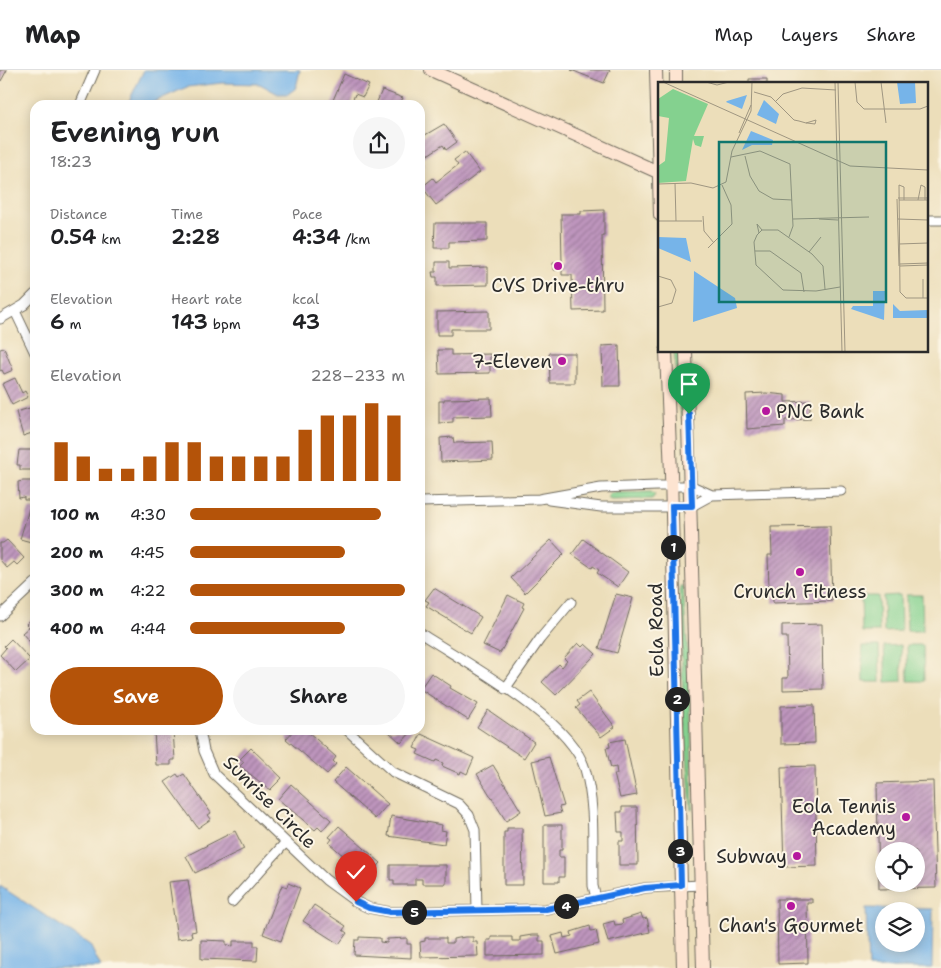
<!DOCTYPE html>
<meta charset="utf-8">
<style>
body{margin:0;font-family:"Shantell Sans",sans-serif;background:#f6f6f6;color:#202124;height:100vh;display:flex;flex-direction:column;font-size:19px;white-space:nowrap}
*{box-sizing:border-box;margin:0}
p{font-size:16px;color:#757577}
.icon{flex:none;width:28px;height:28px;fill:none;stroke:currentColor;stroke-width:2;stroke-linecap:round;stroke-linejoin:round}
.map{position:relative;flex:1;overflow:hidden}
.sheet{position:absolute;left:30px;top:30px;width:395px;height:635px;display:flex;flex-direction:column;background:#fff;border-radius:15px;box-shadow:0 2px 12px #0003}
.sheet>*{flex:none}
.fabs{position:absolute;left:875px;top:772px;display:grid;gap:10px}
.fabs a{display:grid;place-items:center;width:50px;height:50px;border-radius:50%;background:#fff;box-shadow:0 2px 12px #0003;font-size:25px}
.pin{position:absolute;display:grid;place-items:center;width:42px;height:42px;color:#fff;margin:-51px -21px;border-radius:50% 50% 50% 0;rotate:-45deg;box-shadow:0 0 5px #0007}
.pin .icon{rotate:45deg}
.km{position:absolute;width:25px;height:25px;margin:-12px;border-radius:50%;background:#222;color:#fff;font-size:14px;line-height:25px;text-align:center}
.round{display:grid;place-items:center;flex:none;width:52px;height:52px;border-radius:26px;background:#f6f6f6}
.summary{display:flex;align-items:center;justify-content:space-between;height:85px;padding:0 20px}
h1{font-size:28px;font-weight:600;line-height:38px}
.figures{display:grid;grid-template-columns:repeat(3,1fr);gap:8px;height:85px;padding:5px 20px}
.figures div{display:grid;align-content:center}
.figures b{font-size:21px;font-weight:600}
.figures small{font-size:14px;font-weight:400}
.figures p{font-size:14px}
.chart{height:140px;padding:10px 20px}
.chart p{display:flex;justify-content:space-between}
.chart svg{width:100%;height:90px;margin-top:5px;stroke:#b45309;stroke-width:6}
.cta{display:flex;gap:10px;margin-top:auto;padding:10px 20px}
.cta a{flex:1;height:58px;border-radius:30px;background:#b45309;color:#fff;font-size:20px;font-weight:600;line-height:58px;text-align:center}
.cta a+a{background:#f6f6f6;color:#202124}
ul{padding:0 20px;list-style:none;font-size:16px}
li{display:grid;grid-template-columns:80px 60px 1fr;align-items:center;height:38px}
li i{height:12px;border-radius:6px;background:#b45309}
header{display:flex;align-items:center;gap:30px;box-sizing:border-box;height:70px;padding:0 25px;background:#fff;border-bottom:1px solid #e0e0e0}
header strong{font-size:24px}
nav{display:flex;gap:28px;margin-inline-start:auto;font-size:18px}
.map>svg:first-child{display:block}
</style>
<header>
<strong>Map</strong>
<nav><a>Map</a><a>Layers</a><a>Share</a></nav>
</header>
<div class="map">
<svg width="941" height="898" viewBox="0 0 941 898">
<defs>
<pattern id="building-hatch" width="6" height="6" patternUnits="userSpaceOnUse" patternTransform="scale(1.25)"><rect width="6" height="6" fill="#be95bd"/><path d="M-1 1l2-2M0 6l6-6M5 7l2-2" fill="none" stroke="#9b7a9a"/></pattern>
</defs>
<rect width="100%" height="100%" fill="#fcf5e5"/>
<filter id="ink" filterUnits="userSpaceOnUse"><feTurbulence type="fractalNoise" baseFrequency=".02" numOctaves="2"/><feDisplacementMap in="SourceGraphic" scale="10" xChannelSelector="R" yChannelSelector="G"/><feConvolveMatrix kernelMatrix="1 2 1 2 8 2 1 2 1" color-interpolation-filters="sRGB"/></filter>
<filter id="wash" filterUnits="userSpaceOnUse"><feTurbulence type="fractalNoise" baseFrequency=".0096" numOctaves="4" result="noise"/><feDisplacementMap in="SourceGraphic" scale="20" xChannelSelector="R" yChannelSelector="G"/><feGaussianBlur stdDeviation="1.12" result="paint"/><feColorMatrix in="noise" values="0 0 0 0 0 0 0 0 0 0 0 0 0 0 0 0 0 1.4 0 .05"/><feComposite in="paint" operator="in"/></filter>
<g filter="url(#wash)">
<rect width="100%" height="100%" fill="#ecdeba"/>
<path fill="#84d18f" stroke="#587e5d" d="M674 281H680L683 347H681Z
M651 422 655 425 652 429 611 430 607 428 610 423Z
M680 516H683L690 615 693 739 691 740 683 631Z
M900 525 901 561 884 562 883 526Z
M906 525H922L923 561H907Z
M861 526H878L879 562H862Z
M901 575 902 611 886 612 884 576Z
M907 575H923L924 611H908Z
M862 576H879L880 612H863Z"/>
<path fill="#76b4e9" stroke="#50708a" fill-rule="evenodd" d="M144 0H300L296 18 288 24H278L260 14 222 13 187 17 147 35H127Z
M0 816 90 875 101 898H0Z
M866 838 933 839 932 898H868ZM884 841H916V874H884Z"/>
<g id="blocks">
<path fill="url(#building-hatch)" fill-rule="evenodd" d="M0 0H7L1 11H0Z
M571 0H610L604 13Z
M344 4 369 15 363 27 355 24 351 35H331Z
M749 9H767V14H749Z
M382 20 403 28 399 35H380L377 32Z
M444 54 457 72 446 80 443 75 420 90 424 95 420 98V68Z
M465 82 480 102 436 135 422 117 433 108 436 112 458 95 454 90Z
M604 140V165H602L603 240 573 241 572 205H562V200H553V193H562L561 144H581V141Z
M435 153H487V171L449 172V178H434Z
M436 192H449V198L488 197V215L437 216V207H433L432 202H436Z
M489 241V259H451V265H437V242Z
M619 275 620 316H603L602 276Z
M4 278 13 300 4 304 2 300 0 301V279Z
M438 280H451V285L490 284V303L439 304Z
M549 283H575V313H550Z
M15 308 22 323 25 321 28 327 12 335 2 314Z
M766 323 785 325V332L810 331V349L785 350V356L747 359 746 324Z
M491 328 492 346 453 347V352L439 353V331H444V329Z
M33 337 35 362 23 366 16 342Z
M453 367 454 373 492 372 493 390 441 392 440 368Z
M19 380H35V400H20V395H17Z
M23 411H35V430H24V427L19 428 18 412Z
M29 439 35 440V473L20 469Z
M830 456 832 531 773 533V519H769L768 485H772L771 457Z
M583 469 628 502 618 517 597 503 599 500 593 496 592 498 572 484Z
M7 470 24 488 17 495 14 492 7 498 0 490V473H3Z
M551 470 564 484 525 523 511 508Z
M434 518 481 547 471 563 426 536 429 532 425 530Z
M616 524 633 528 617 583 599 578Z
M508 525 524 533 522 537 524 538 500 583 483 575Z
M35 546V578L22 563 29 557 26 554Z
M822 554 823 619 783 620V608H788L787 567H782V555Z
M11 569 30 589 16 602 0 585 6 578 4 576Z
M578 573 582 577 585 574 596 584 556 625 542 612 559 594 562 597 567 591 564 588Z
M431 603 451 616 450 618 478 634 468 650 420 619Z
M589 622 615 657 601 667 576 638 580 635 577 631Z
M814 635 815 673 781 674V636Z
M488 640 534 672 524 688 477 657Z
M154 660H173L175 690H171V695H156Z
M294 660H306L336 687 333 691 336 694 327 704 286 669Z
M387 660H413L401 673Z
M421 664 474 688 467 704 461 701 460 704 442 696 443 693 436 690 435 692 417 684 419 680 414 678Z
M625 669 637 725 620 728 614 704H617L616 697 611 698 606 678 610 677 609 672Z
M251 678 282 708 270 720 240 696 244 692 240 689Z
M549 687 564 736 559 737 561 743 545 746 532 691Z
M493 695 521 741 506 751 477 704Z
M815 696 817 796 784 797 781 697Z
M346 697 388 734 375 749 333 712Z
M177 704 179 707 184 704 211 743 208 745 211 749 198 758 165 712Z
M933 711 936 818 879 819 877 713ZM884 781H916V814H884Z
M291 714 331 750 322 761 318 757 315 760 278 729Z
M622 737H637L638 795H619V771H623V762H618L617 742H622Z
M391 746 442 755 441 760 446 761 444 774 388 766Z
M544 755H562V780H559V787H564V807H559V812H544Z
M339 756 381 793 368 807 350 792 353 788 348 783 345 787 329 773 332 769 329 767Z
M507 758H522L523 815H504V762H507Z
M235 761 244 779 195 803 186 786Z
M390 795H446V814H422V809H415V815H394V810H390Z
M188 810 196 861 191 862 192 867 177 869 169 812Z
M288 813 300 818 281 871 263 864 282 815 287 817Z
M777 829H812V833H807L808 893 778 894Z
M314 835 346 856 343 860 347 863 339 874 303 851Z
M641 844 643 849 647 848 650 862 608 872 603 854 614 851 615 855 623 854 622 850Z
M590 856 591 861 596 860 599 874 557 884 552 866 563 863 564 868 572 866 571 862Z
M532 865H539V871H544V885L487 886V870H491V867H512V871H520V867Z
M359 867 380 868V872L387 873V869L407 868V874H411V888L354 885 355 870H359Z
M465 867H473V872H477L478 886 421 887 420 872 425 871V868H446V873H453V869Z
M201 870 226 871V875L233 876V871H254V876H258L257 891 201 889Z"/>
</g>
</g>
<g filter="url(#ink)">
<use href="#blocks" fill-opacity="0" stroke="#6f6a5d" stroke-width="1"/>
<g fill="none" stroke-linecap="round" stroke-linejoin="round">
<g stroke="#6f6a5d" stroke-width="11">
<path id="street" d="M80 35 95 0
M927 150H941
M15 241 35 283
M0 249 24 235 35 224
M549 430 601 437H672L692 436 712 425
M420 432 539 429 601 418 657 416H692L712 425 841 421
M0 546 35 513
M420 563C464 592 570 648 585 699 596 736 592 777 593 816L596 828
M505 619 540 569 571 532
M200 660 204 681 214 704 326 810 356 832 369 838 390 842 546 839 645 818 700 815
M347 660 393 702 459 734 469 745 475 760 477 840
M232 832 286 772"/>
</g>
<g stroke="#6f6a5d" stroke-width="14">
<path id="secondary" d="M431 0 660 103
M656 0 660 145
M676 0V14
M666 281 671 404 683 898
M686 281 703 898"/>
</g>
<use href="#street" stroke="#fff" stroke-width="9"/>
<use href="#secondary" stroke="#fde4d1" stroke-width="12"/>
</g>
</g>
<g fill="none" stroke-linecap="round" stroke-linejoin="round" filter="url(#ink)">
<g stroke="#fff" stroke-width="10">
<path id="route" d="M356 832 369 838 390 842 546 839 645 818 681 815 672 436H692L689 344"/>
</g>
<use href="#route" stroke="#1a73e8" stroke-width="6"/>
</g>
<g fill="#b5179e" stroke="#fcf5e5" stroke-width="2">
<circle cx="558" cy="196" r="5"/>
<circle cx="562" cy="291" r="5"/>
<circle cx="766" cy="341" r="5"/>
<circle cx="800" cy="502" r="5"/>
<circle cx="906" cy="747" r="5"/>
<circle cx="797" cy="786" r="5"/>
<circle cx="791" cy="836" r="5"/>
</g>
<g text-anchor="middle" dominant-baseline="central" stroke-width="4" stroke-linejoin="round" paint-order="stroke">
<g font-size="19" fill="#2b2b2b" stroke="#fcf5e5">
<text x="558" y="215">CVS Drive-thru</text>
<text x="552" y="291" text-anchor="end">7-Eleven</text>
<text x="776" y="341" text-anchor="start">PNC Bank</text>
<text x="800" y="521">Crunch Fitness</text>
<text x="896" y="736" text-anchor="end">Eola Tennis<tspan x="896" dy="22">Academy</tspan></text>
<text x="787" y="786" text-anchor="end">Subway</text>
<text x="791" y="855">Chan's Gourmet</text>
</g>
<g font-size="19" fill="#2b2b2b" stroke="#fcf5e5">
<text transform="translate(656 560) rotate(-91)">Eola Road</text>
<text transform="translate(270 732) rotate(45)">Sunrise Circle</text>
</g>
</g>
<g transform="translate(658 12)">
<rect width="270" height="270" fill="#ecdeba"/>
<path d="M15 7 50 22 36 54H46L43 65 37 63 35 57 28 99 0 101V84L7 79 11 36 0 34V17Z" fill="#84d18f"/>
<path d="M239 0H257L258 21 242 22ZM89 13 84 27 68 20 69 19ZM106 18 121 32 118 42 99 33ZM93 49 115 58 114 63H94L84 68ZM0 155 28 156 33 180 0 166ZM36 189 77 216 79 226 35 240ZM215 209H227L226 238 193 227 195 224H215ZM235 222 242 229 270 228V236H235Z" fill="#76b4e9"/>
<path fill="none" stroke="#9f9681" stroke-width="1" d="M5 0 192 84 270 88M48 0 59 3 71 0M177 0 184 270M180 0 187 270M197 0 199 20 206 27H262L270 24M223 0 228 41M96 10 113 15 136 38 141 39 148 41H149L157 42 158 38 148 41M118 19 125 12 144 6 178 8M81 51 93 23M87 74 92 94 101 109 115 117 134 118M73 75 102 69 132 82 135 144 131 155M17 101 18 139M0 102 33 101 55 106 68 100 74 69 93 29 94 0M240 116H270M239 117 241 184M241 118H270M246 118V105L241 103 242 210 248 216H270M260 118 263 103 267 105V118M45 134 46 149 56 161M135 137 211 135M161 137 180 138M240 137 270 138M0 139H44M101 151 99 142 104 148M241 162 270 161M50 166 74 142 73 123 64 103M97 169H112L143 191 146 210M151 170 163 155M242 182 270 181M242 184 270 183M0 194 13 198 18 208 14 221 0 225M265 197V216M167 207 165 184 154 172 120 148H104L99 153 96 160 98 183 125 208 158 209 182 205"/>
<path fill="#0f766e" fill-opacity="0.15" stroke="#0f766e" stroke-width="2.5" d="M61 60H228V220H61Z"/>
<rect width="270" height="270" fill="none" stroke="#2b2b2b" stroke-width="2.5"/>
</g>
</svg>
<div class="fabs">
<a><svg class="icon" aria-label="locate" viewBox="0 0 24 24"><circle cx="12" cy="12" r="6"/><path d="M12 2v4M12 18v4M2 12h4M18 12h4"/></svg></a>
<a><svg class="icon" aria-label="layers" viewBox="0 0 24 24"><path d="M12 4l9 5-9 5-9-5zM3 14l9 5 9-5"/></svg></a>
</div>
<div class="pin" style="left:689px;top:344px;background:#1e9e55"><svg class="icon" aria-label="arrive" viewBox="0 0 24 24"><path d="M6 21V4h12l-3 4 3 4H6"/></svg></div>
<div class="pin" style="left:356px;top:832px;background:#d93025"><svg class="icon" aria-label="check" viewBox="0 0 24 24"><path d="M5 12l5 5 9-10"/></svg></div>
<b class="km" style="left:673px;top:477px">1</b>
<b class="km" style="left:677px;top:629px">2</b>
<b class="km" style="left:680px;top:781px">3</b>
<b class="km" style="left:566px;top:836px">4</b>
<b class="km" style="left:414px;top:842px">5</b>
<section class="sheet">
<div class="summary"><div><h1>Evening run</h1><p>18:23</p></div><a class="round"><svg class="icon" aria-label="share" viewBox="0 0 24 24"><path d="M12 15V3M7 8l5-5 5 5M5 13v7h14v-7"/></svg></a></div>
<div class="figures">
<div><p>Distance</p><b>0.54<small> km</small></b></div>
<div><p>Time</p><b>2:28</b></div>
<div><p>Pace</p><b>4:34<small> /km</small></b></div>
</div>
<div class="figures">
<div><p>Elevation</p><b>6<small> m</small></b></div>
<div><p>Heart rate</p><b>143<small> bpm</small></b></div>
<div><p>kcal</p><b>43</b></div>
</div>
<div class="chart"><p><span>Elevation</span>228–233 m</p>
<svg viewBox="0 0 160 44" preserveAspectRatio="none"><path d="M5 44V25M15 44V32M25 44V38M35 44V38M45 44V32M55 44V25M65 44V25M75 44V32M85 44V32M95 44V32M105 44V32M115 44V19M125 44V12M135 44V12M145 44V6M155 44V12"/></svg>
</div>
<ul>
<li><b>100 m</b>4:30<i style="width:89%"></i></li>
<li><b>200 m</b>4:45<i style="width:72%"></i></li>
<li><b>300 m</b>4:22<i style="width:100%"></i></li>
<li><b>400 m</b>4:44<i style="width:72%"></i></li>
</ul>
<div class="cta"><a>Save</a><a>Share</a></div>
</section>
</div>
